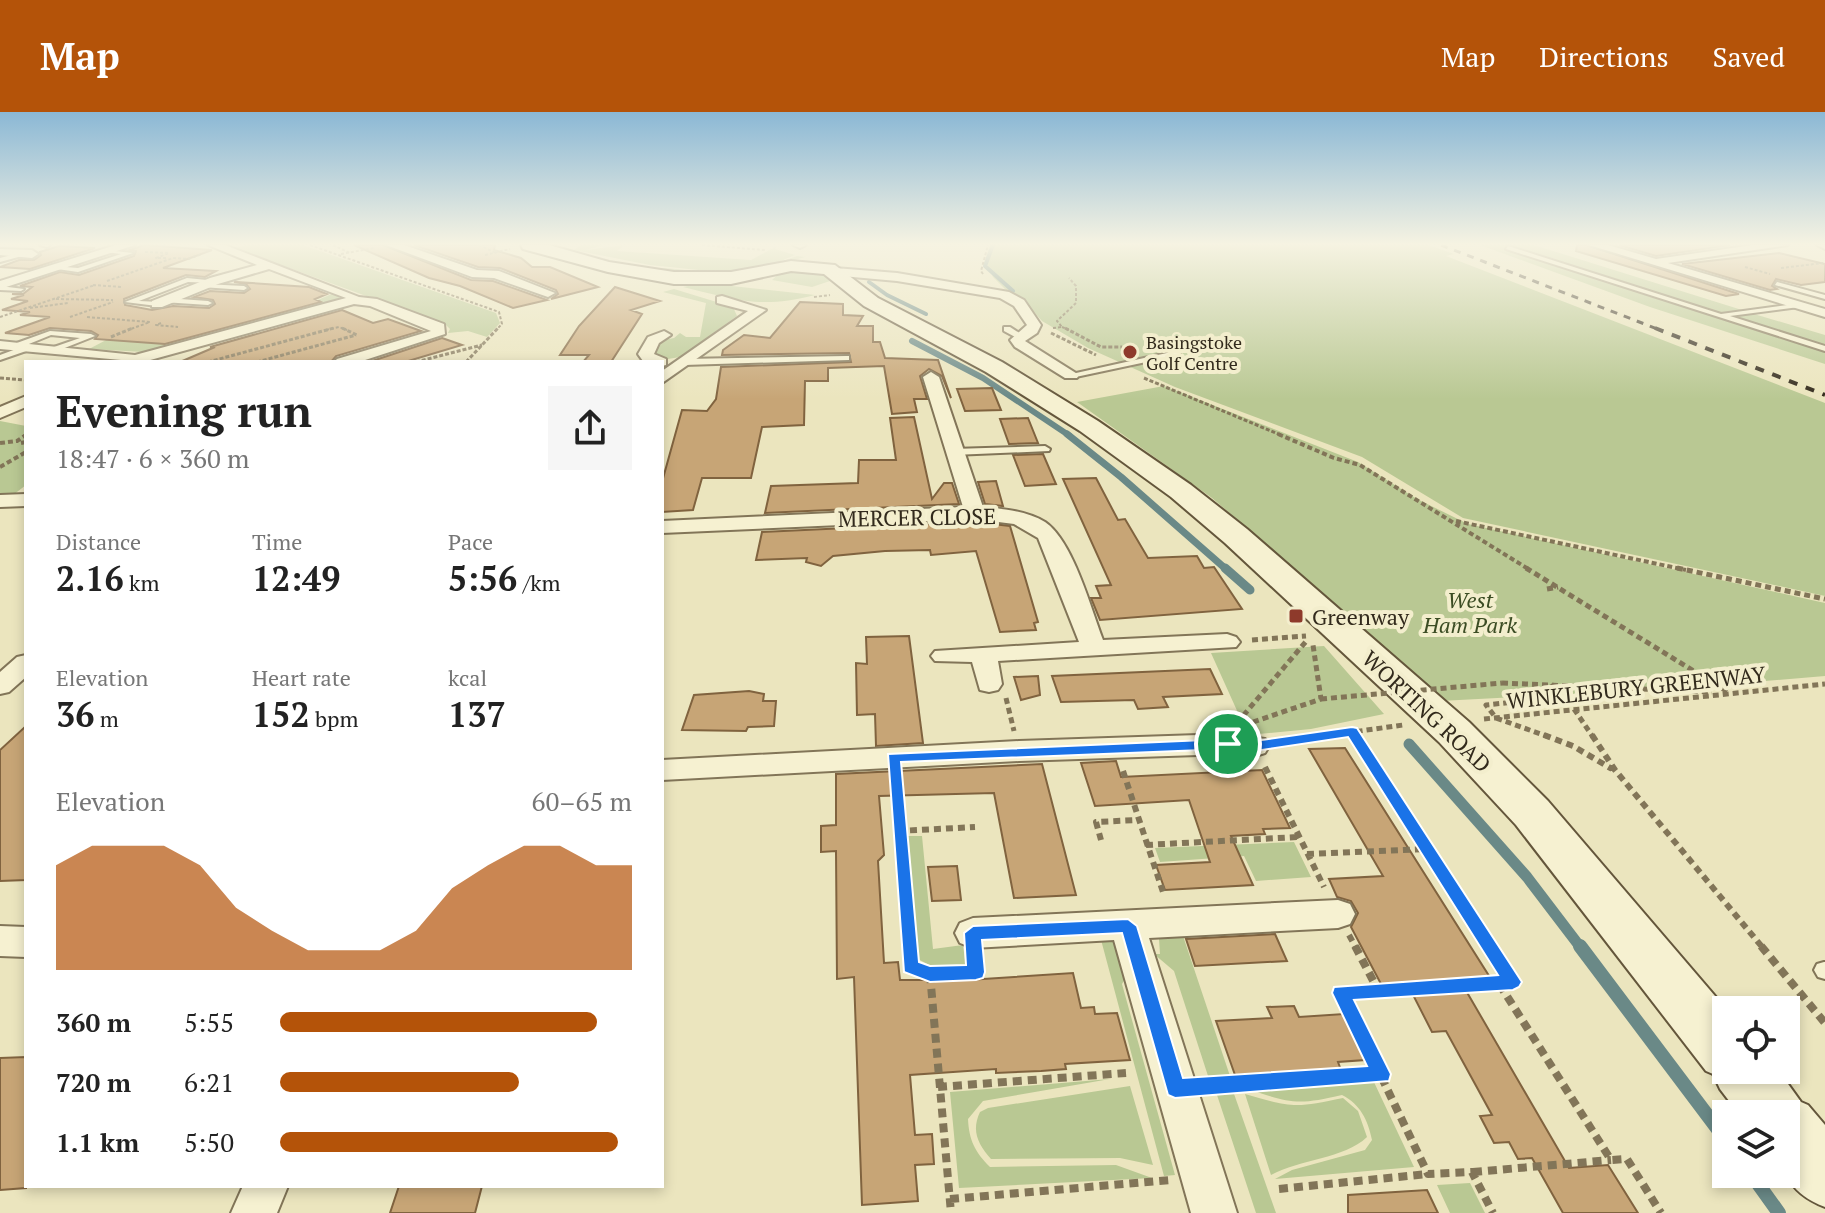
<!DOCTYPE html>
<meta charset="utf-8">
<style>
body{margin:0;font-family:"PT Serif",serif;background:#f6f6f6;color:#222;height:100vh;display:flex;flex-direction:column;font-size:30px;white-space:nowrap}
*{box-sizing:border-box;margin:0}
p{font-size:26px;color:#767676}
.icon{flex:none;width:44px;height:44px;fill:none;stroke:currentColor;stroke-width:2;stroke-linecap:round;stroke-linejoin:round}
.map{position:relative;flex:1;overflow:hidden}
.sheet{position:absolute;left:24px;top:248px;width:640px;height:828px;display:flex;flex-direction:column;background:#fff;border-radius:0px;box-shadow:0 4px 12px #0003}
.sheet>*{flex:none}
.controls{position:absolute;left:1712px;top:884px;display:grid;gap:16px}
.controls a{display:grid;place-items:center;width:88px;height:88px;border-radius:0px;background:#fff;box-shadow:0 4px 12px #0003;font-size:40px}
.pin{position:absolute;display:grid;place-items:center;width:68px;height:68px;color:#fff;margin:-34px;border:4px solid #fff;border-radius:50%;box-shadow:0 2px 8px #0007}
.round{display:grid;place-items:center;flex:none;width:84px;height:84px;border-radius:0px;background:#f6f6f6}
.overview{display:flex;align-items:center;justify-content:space-between;height:136px;padding:0 32px}
h1{font-size:44px;font-weight:700;line-height:60px}
.stats{display:grid;grid-template-columns:repeat(3,1fr);gap:12px;height:136px;padding:8px 32px}
.stats div{display:grid;align-content:center}
.stats b{font-size:34px;font-weight:700}
.stats small{font-size:22px;font-weight:400}
.stats p{font-size:22px}
.chart{height:224px;padding:16px 32px}
.chart p{display:flex;justify-content:space-between}
.chart svg{width:100%;height:144px;margin-top:8px;fill:#b45309;opacity:.7}
ul{padding:0 32px;list-style:none;font-size:26px}
li{display:grid;grid-template-columns:128px 96px 1fr;align-items:center;height:60px}
li i{height:20px;border-radius:10px;background:#b45309}
header{display:flex;align-items:center;gap:48px;box-sizing:border-box;height:112px;padding:0 40px;background:#b45309;color:#fff}
header strong{font-size:38px}
nav{display:flex;gap:44px;margin-inline-start:auto;font-size:28px}
.map>svg:first-child{display:block}
</style>
<header>
<strong>Map</strong>
<nav><a>Map</a><a>Directions</a><a>Saved</a></nav>
</header>
<div class="map">
<svg width="1825" height="1101" viewBox="0 0 1825 1101">
<rect width="100%" height="100%" fill="#ebe5be"/>
<path fill="#b9c893" d="M247 133H303L496 201 500 211 487 225 468 219 448 221 450 217 446 213 234 136Z
M581 133H603L586 138 624 133 617 139 751 148 777 134 775 137 795 143 769 154 797 144 805 145 740 163 642 159C669 150 700 165 728 161L650 153 574 138Z
M990 133H1429L1454 142 1446 144 1825 291V484L1463 406 1362 345 1175 275 1088 236 1042 209 1027 192 1009 181 993 165 985 148Z
M1480 133H1534L1742 198 1737 200 1747 203 1754 202 1825 223V252L1650 195Z
M819 158 833 168 812 175 772 168 782 159Z
M704 171 815 183C760 197 737 188 683 175Z
M674 177 733 195 737 204 680 245 662 248 651 242 658 229 674 226 680 221 686 225H700L706 191 663 180Z
M334 181 345 187 144 240 89 237 110 226 155 232 189 218 304 194Z
M1164 274 1358 350 1417 387 1468 412 1825 491V564L1669 577 1440 589 1321 479 1212 386 1077 290Z
M0 309 26 314V373L13 383 0 384Z
M1324 534 1384 602 1311 617 1248 623 1211 541Z
M907 724H922L933 837 963 833 966 856H935L916 846Z
M1294 730 1311 765 1256 769 1244 744 1160 750 1155 736Z
M1181 818 1230 964 1209 967 1174 859 1154 842H1160L1159 827Z
M1100 824 1120 833 1132 855 1122 872 1175 1063 1164 1064Z
M1110 967 983 989 968 1007C969 1028 975 1040 990 1055L1116 1053 1152 1066 959 1076 950 980Z
M1373 968 1414 1055 1275 1067 1292 1058 1365 1038 1372 1028C1368 1008 1360 992 1342 983 1299 993 1290 992 1249 977Z
M1130 974 1153 1053 1120 1046 991 1047C978 1032 971 1019 980 1000L988 996Z
M1233 979 1276 1101H1256L1216 980Z
M1245 982C1292 996 1296 996 1343 986L1358 999 1367 1025C1344 1047 1300 1047 1271 1063Z
M1470 1071 1485 1101H1450L1437 1073Z"/>
<g fill="none" stroke-linecap="round" stroke-linejoin="round">
<path stroke="#6a8987" stroke-width="4" d="M993 133 985 154 1013 179
M869 170 887 183 926 202"/>
<path stroke="#6a8987" stroke-width="6" d="M912 229 983 266 1070 324"/>
<path stroke="#6a8987" stroke-width="7" d="M1067 322 1121 365 1227 458"/>
<path stroke="#6a8987" stroke-width="9" d="M1225 456 1250 478"/>
<path stroke="#6a8987" stroke-width="11" d="M1409 632 1527 765 1581 836"/>
<path stroke="#6a8987" stroke-width="14" d="M1580 834 1726 1028
M1751 1062 1779 1101"/>
</g>
<path fill="#c7a576" stroke="#80633f" stroke-width="2" d="M144 133 212 138 163 156 216 159 205 165 186 163 124 187 125 193 152 198 173 194 209 196 215 192 213 188 194 185 210 179 244 181 250 177 246 172 234 170H237L309 175 327 182 315 187 321 190 165 232 95 227 98 223 91 219 50 216 29 223 5 221 50 205 20 203 30 200 2 198 28 189 11 187 24 183 12 182H23L32 175 20 174 60 160 79 163 134 144 136 139 130 138Z
M354 133H383L471 168 493 169 547 188 513 196 460 174 429 166Z
M414 133H495L494 138 521 146 532 155H550L598 175 551 187 558 182 556 178 500 156 478 155Z
M1577 133H1586L1739 182 1726 184 1576 139Z
M1619 133H1730L1656 144Z
M59 134 95 136 30 157 0 155 19 148H34L41 143 40 140Z
M1779 141 1825 152V170L1801 173 1776 167 1772 174 1777 177 1770 178 1682 152Z
M615 175 660 189 631 198 642 202 611 250H583L589 243H560L579 214Z
M800 190 843 192V203L863 204 857 214H873V230H880L885 246 938 248 951 286 942 264 929 257 920 264 927 287H914L917 300 892 302 884 254 828 256V269H805L804 313 762 315 751 366H702L693 398 662 400V370L682 298 707 299 716 287 721 255 851 250 849 241 722 243 723 238 744 223 770 226Z
M342 198 373 211 388 207 421 219 336 244 331 250H180L215 235H210Z
M442 226 462 233 405 250H369Z
M992 276 1001 298 965 299 957 277Z
M914 305 932 387 944 371H952L959 392 765 401 771 374 858 371 859 348H896L890 306Z
M1028 306 1038 331 1009 332 1000 307Z
M1043 342 1056 372 1025 374 1013 343Z
M1096 366 1118 408 1125 407 1148 446 1197 444 1204 456 1214 455 1242 497 1100 508 1091 486H1101L1096 474 1111 473 1063 367Z
M996 369 1003 394 985 392 978 370Z
M975 410 1010 414 1038 510 1034 511 1036 518 1000 520 976 439 931 443 930 438 885 439 833 444 821 454 806 450 807 446 756 448 762 420Z
M909 524 923 631 876 634 875 602 857 603 856 551 867 552 866 525Z
M1210 557 1222 582 1163 585 1168 595 1138 597 1134 588 1061 590 1052 564Z
M1038 564 1040 583 1021 588 1014 565Z
M749 579 764 582 763 589H776L774 614 748 615 746 619 682 618 694 583Z
M26 614V768L0 769V638Z
M1345 636 1491 867 1461 870 1569 1056 1608 1053 1638 1101H1563L1532 1046 1518 1047 1509 1030 1494 1031 1480 1004 1492 1003 1446 919 1432 920 1407 871 1381 872 1351 815 1358 801 1351 789 1337 785 1329 767 1383 764 1309 637Z
M1116 649 1121 665 1262 658 1290 716 1263 717 1265 722 1231 724 1253 773 1165 778 1156 753 1210 750 1189 688 1095 694 1081 651Z
M1042 652 1076 783 1014 786 994 681 879 684 884 743 878 749 884 851 898 850 900 868H968L1073 861 1081 896 1094 895 1095 902 1117 901 1130 948 1065 952 1066 957 1041 959 996 961V957L910 963 915 1023 932 1022 934 1052 915 1053 918 1089 862 1093 854 865 837 867 836 739 821 740V714L836 713V662Z
M957 754 961 788 932 789 928 755Z
M1275 822 1287 849 1195 854 1186 827Z
M1294 894 1299 905 1344 902 1365 948 1338 950 1341 958 1235 963 1216 909 1272 906 1267 895Z
M26 945V1076L0 1078V946Z
M399 1074H482L475 1101H390Z
M1427 1078 1438 1101H1348V1083Z"/>
<g fill="none" stroke-linecap="round" stroke-linejoin="round">
<g stroke="#827558" stroke-width="4">
<path id="lane" d="M40 133H50L47 135Z
M1508 134 1721 202 1802 191 1803 193 1799 195 1730 204 1825 234V239L1506 137Z
M106 138 133 141 78 160 50 156 53 154 78 156 121 142 106 140Z
M27 139 29 142 0 150V146Z
M187 166 217 169 214 171 188 170 139 189 160 190 157 194 125 190Z
M1777 170 1825 183V187L1775 173Z
M204 172 244 174 247 176 244 178 202 175Z
M0 174 24 177 21 179 0 178Z
M166 186 208 189 212 191 208 193 163 190Z
M1004 215H1010L1024 224 1017 226 1004 219Z
M50 219 91 222 95 224 57 239 53 237 54 235 80 226 51 223 24 234H29V238L0 248V243L19 236H14V232Z
M1176 239 1180 241 1179 243 1071 266 1067 263Z
M846 244H849V248L684 253 680 250 684 247Z
M1045 334 1050 337 1049 339 953 343 948 340 953 337Z
M1824 850H1825V867L1818 865 1814 858 1817 852Z"/>
</g>
<g stroke="#827558" stroke-width="4">
<path id="street" d="M116 133H135L0 177V169Z
M208 133H225L359 185 377 187 444 212 445 222 359 250H334L337 247 431 219 370 194 354 192 143 250 0 237V229L135 243 346 186 269 157 218 172 162 195H152V189L210 166 257 153Z
M386 133H404L477 158 499 159 555 181 548 185 494 166 472 165Z
M793 133H806L800 136Z
M1589 133H1608L1656 147 1753 133H1788L1668 151 1825 197V205Z
M1817 133H1825V137Z
M0 137 32 138 38 142 32 146 0 143Z
M835 156 897 161 1009 180 1024 188 1041 213 1037 221 1025 229 1079 263 1077 266H1065L1015 235 1010 228 1027 213 1014 194 1000 186 897 169 831 163 829 160Z
M722 184 766 198 662 271V259L748 199 717 191V185Z
M664 219 671 223 659 231 654 242 666 247V253L662 254V250L643 249 638 242 648 225Z
M931 260 939 265 983 395C1004 397 1027 399 1045 410 1073 429 1091 497 1103 528L1227 522 1236 525 1240 530 1236 535 998 549 1002 572 998 578 989 580 980 578 972 550 935 549 931 544 935 539 1079 530 1038 426 1014 412 975 407 662 421V409L963 395 923 265Z
M26 284V295L0 306V295Z
M26 382V394L0 395V383Z
M26 543V565L9 580 0 582V560L17 545Z
M1228 622 1265 627 1269 634 1265 641 1255 644 1228 642 1019 649 662 668V648L1019 629Z
M1338 788 1350 792 1355 802 1350 812 1338 816 1149 826 1237 1101H1191L1114 828 973 836 960 831 955 821 960 811 973 806Z
M0 814 26 815V845L0 844Z
M243 1074H288L277 1101H231Z"/>
</g>
<g stroke="#64563b" stroke-width="4">
<path id="secondary" d="M521 133H549L609 150 674 160H731L791 149 835 153 878 186 1002 250 1098 309 1191 373 1247 417 1469 610 1548 689 1727 898 1726 958H1778L1801 990 1808 993 1825 1013V1095C1774 1074 1786 1050 1786 1002H1739L1720 977 1713 962 1706 959 1516 713 1439 630 1225 431 1171 385 1080 319 986 260 864 194 824 162 791 159 731 172H674L608 160 523 137Z"/>
</g>
<path stroke="#827558" stroke-width="2" stroke-dasharray="3 2" stroke-linecap="butt" d="M310 133 499 200 502 212 496 218
M333 133 350 141
M479 133 496 141
M702 133 765 138
M145 140 169 141 156 146H168
M341 142 374 136
M485 143 510 137
M1745 155 1770 162
M1781 156 1823 151
M983 162 981 159 988 133
M107 169 173 146 188 147 202 142
M93 173 122 175
M814 185 830 183
M56 187 113 188
M30 196 68 191
M0 205 95 173
M70 205 113 190
M87 205 150 210 128 218
M161 211 156 213 178 215
M1062 215 1069 218
M1053 216 1062 215 1057 209 1076 191V174L1069 166
M326 218 339 215 347 218"/>
<path stroke="#827558" stroke-width="3" stroke-dasharray="4 2" stroke-linecap="butt" d="M342 216 357 223
M1065 216 1101 235H1122
M1051 221 1096 243
M111 225 133 216
M208 250 334 216
M257 250 356 223
M416 250 482 233
M466 250 498 216
M0 266 26 268
M1144 266 1283 324"/>
<path stroke="#827558" stroke-width="4" stroke-dasharray="5 3" stroke-linecap="butt" d="M1278 322 1334 346 1360 353 1530 458
M0 331 17 329 26 323
M21 331 26 330
M0 355 26 340
M1456 409 1686 458"/>
<path stroke="#827558" stroke-width="5" stroke-dasharray="6 4" stroke-linecap="butt" d="M1526 456 1728 580
M1677 456 1825 487
M1547 477 1558 475
M1252 528 1306 524
M1502 571 1712 580
M1006 586 1014 619
M1574 597 1593 625
M1484 607 1825 572
M1253 610 1321 587 1313 533
M1237 611 1308 527
M1352 619 1356 625
M1317 625 1403 613
M1549 625 1496 606 1486 593 1560 585 1551 572"/>
<path stroke="#827558" stroke-width="6" stroke-dasharray="7 5" stroke-linecap="butt" d="M1355 623 1491 836
M1544 623 1573 634 1612 657
M1592 623 1615 658 1763 836
M1278 631 1331 623
M1265 655 1324 775
M1123 659 1164 783
M894 667 909 836
M898 719 975 715
M1101 728 1096 710 1138 708
M1146 733 1298 725
M1307 742 1426 737
M1349 823 1356 836"/>
<path stroke="#827558" stroke-width="8" stroke-dasharray="9 6" stroke-linecap="butt" d="M909 834 911 855 930 862 976 860 975 849
M1355 834 1378 878 1341 881 1428 1062 1472 1060 1493 1101
M1490 834 1513 870H1498L1611 1048 1627 1047 1661 1101
M1761 834 1825 911
M930 862 951 1101
M1378 878 1498 870
M1211 974 1381 962
M938 975 1126 961
M1473 1060 1611 1048
M1279 1077 1428 1062
M950 1087 1170 1068"/>
<use href="#lane" fill="#f6f1d1" fill-rule="evenodd"/>
<use href="#street" fill="#f6f1d1" fill-rule="evenodd"/>
<use href="#secondary" fill="#f6f1d1" fill-rule="evenodd"/>
<path stroke="#322a1c" stroke-width="3" stroke-dasharray="7 7" stroke-linecap="butt" d="M1441 133 1660 218"/>
<path stroke="#322a1c" stroke-width="4" stroke-dasharray="9 9" stroke-linecap="butt" d="M1655 216 1825 283"/>
<path stroke="#827558" stroke-width="5" stroke-dasharray="6 4" stroke-linecap="butt" d="M1321 587 1502 571"/>
</g>
<linearGradient id="sky" x2="0" y2="1"><stop stop-color="#8bb8d5"/><stop offset="0.46" stop-color="#f6f3e2"/><stop offset="1" stop-color="#f6f3e2" stop-opacity="0"/></linearGradient>
<rect width="1825" height="287" fill="url(#sky)"/>
<path fill="#1a73e8" stroke="#fff" stroke-width="2" fill-rule="evenodd" d="M1352 615 1357 616 1522 870 1519 875 1513 878 1354 888 1391 962 1389 969 1175 986 1168 983 1122 821 982 828 985 860 983 866 976 868 930 870 904 860 888 642 1228 627 1255 629ZM1348 625 1498 863 1334 875 1332 881 1367 954 1183 966 1137 814 1128 807 973 814 964 821 966 853 930 854 919 850 901 650 1228 637 1255 639Z"/>
<g fill="#8e3a2b" stroke="#f3eecd" stroke-width="3">
<circle cx="1130" cy="240" r="8"/>
<rect x="1288" y="496" width="16" height="16" rx="4"/>
</g>
<g text-anchor="middle" dominant-baseline="central" stroke-width="8" stroke-linejoin="round" paint-order="stroke">
<g font-size="18" fill="#322a1c" stroke="#f3eecd" text-anchor="start">
<text x="1146" y="230">Basingstoke<tspan x="1146" dy="21">Golf Centre</tspan></text>
</g>
<g font-size="22" fill="#322a1c" stroke="#f3eecd">
<text transform="translate(917 405) rotate(-1)">MERCER CLOSE</text>
<text transform="translate(1636 575) rotate(-6)">WINKLEBURY GREENWAY</text>
<text transform="translate(1427 599) rotate(43)">WORTING ROAD</text>
</g>
<g font-size="22" font-style="italic" fill="#3c4d24" stroke="#f3eecd">
<text x="1470" y="487">West<tspan x="1470" dy="25">Ham Park</tspan></text>
</g>
<g font-size="22" fill="#322a1c" stroke="#f3eecd" text-anchor="start">
<text x="1312" y="504">Greenway</text>
</g>
</g>
</svg>
<div class="controls">
<a><svg class="icon" aria-label="locate" viewBox="0 0 24 24"><circle cx="12" cy="12" r="6"/><path d="M12 2v4M12 18v4M2 12h4M18 12h4"/></svg></a>
<a><svg class="icon" aria-label="layers" viewBox="0 0 24 24"><path d="M12 4l9 5-9 5-9-5zM3 14l9 5 9-5"/></svg></a>
</div>
<div class="pin" style="left:1228px;top:632px;background:#1e9e55"><svg class="icon" aria-label="arrive" viewBox="0 0 24 24"><path d="M6 21V4h12l-3 4 3 4H6"/></svg></div>
<section class="sheet">
<div class="overview"><div><h1>Evening run</h1><p>18:47 · 6 × 360 m</p></div><a class="round"><svg class="icon" aria-label="share" viewBox="0 0 24 24"><path d="M12 15V3M7 8l5-5 5 5M5 13v7h14v-7"/></svg></a></div>
<div class="stats">
<div><p>Distance</p><b>2.16<small> km</small></b></div>
<div><p>Time</p><b>12:49</b></div>
<div><p>Pace</p><b>5:56<small> /km</small></b></div>
</div>
<div class="stats">
<div><p>Elevation</p><b>36<small> m</small></b></div>
<div><p>Heart rate</p><b>152<small> bpm</small></b></div>
<div><p>kcal</p><b>137</b></div>
</div>
<div class="chart"><p><span>Elevation</span>60–65 m</p>
<svg viewBox="0 0 160 44" preserveAspectRatio="none"><path d="M0 44V12L10 6L20 6L30 6L40 12L50 25L60 32L70 38L80 38L90 38L100 32L110 19L120 12L130 6L140 6L150 12L160 12V44z"/></svg>
</div>
<ul>
<li><b>360 m</b>5:55<i style="width:90%"></i></li>
<li><b>720 m</b>6:21<i style="width:68%"></i></li>
<li><b>1.1 km</b>5:50<i style="width:96%"></i></li>
</ul>
</section>
</div>
